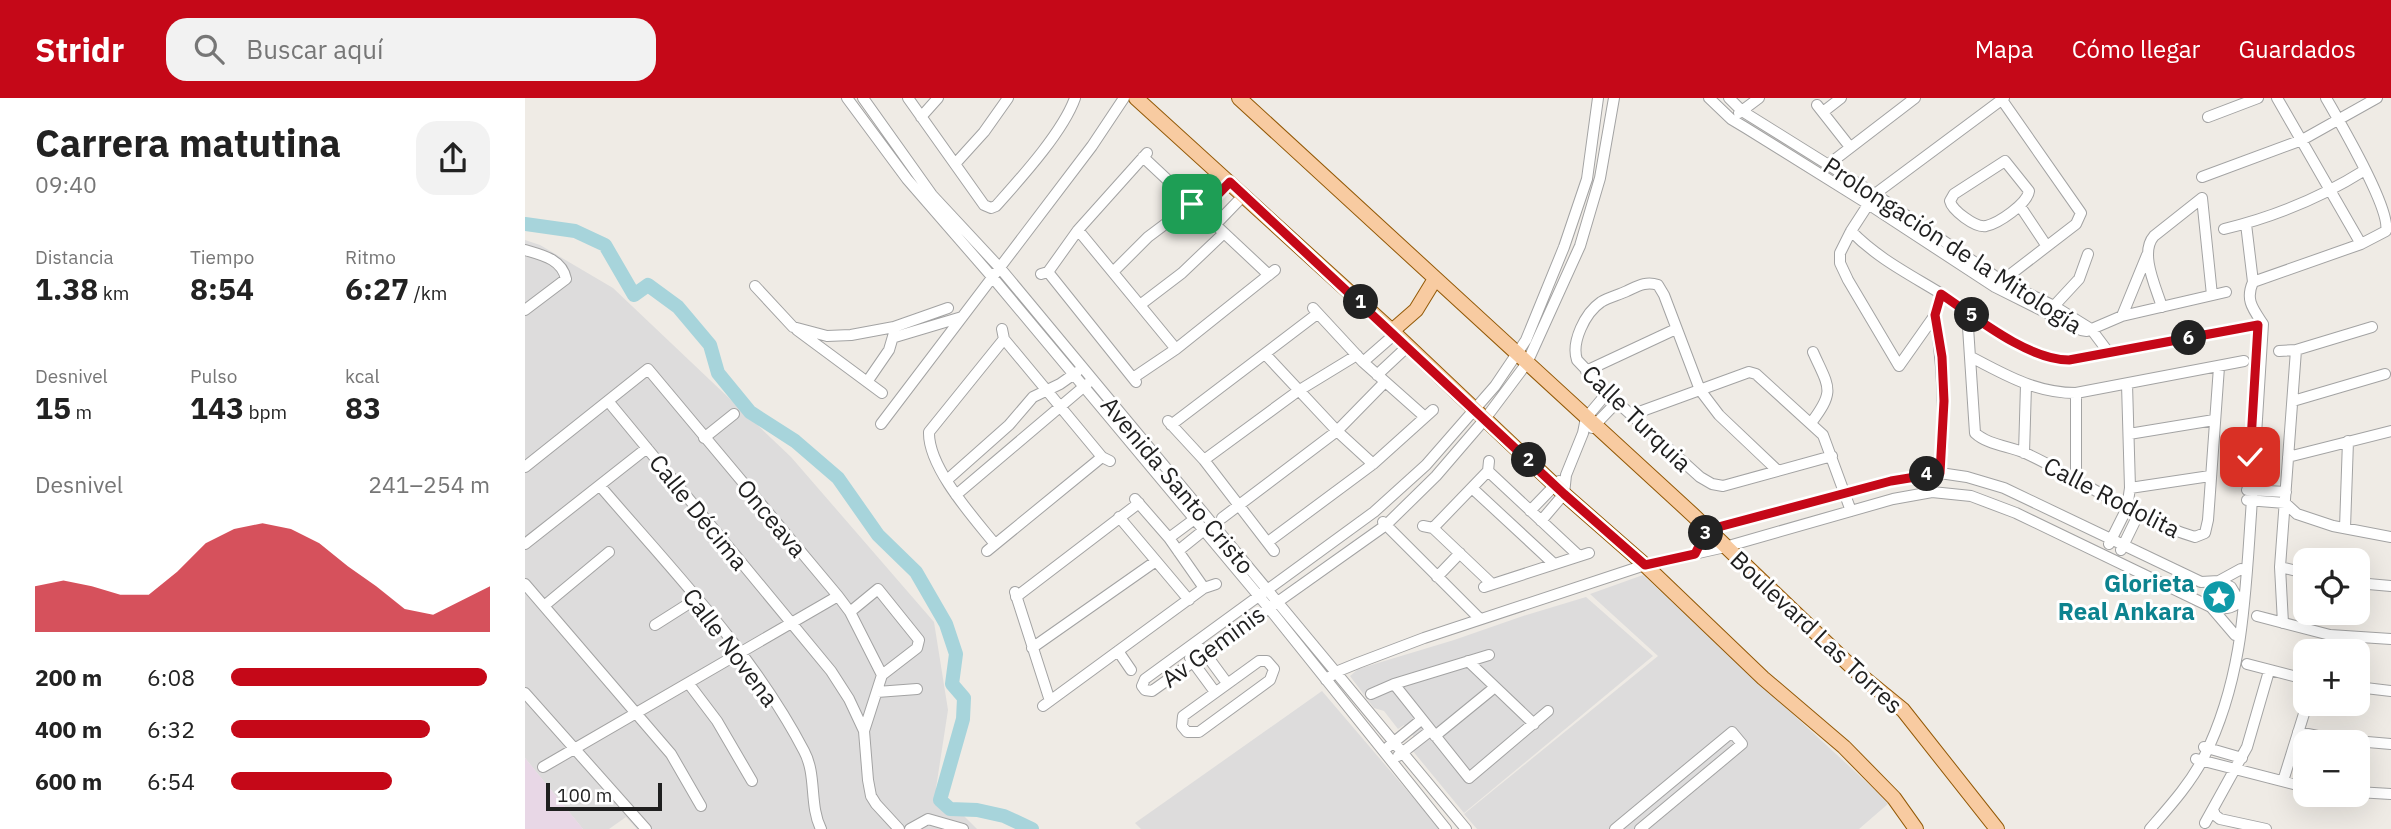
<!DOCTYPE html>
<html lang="es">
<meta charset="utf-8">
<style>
body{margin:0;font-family:"IBM Plex Sans",sans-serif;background:#f2f2f2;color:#222;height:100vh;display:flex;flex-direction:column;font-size:26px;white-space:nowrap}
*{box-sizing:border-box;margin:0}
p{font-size:23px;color:#767676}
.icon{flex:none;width:38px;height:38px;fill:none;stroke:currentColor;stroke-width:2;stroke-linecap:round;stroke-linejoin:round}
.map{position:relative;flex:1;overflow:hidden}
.sheet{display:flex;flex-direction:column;background:#fff;width:525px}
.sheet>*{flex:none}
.controls{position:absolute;left:1768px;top:450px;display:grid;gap:14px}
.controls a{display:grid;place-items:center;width:77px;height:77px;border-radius:14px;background:#fff;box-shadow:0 7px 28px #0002;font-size:35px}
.scale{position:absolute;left:21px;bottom:18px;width:116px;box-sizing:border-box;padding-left:7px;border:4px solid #1f1f1f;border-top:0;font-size:19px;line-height:24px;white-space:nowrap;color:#1f1f1f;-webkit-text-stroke:5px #fff;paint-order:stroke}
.pin{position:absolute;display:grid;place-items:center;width:60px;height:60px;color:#fff;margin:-30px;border-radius:14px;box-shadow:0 4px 10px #0006}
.km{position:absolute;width:35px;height:35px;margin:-18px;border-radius:50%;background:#222;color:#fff;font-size:19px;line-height:35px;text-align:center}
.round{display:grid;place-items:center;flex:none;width:74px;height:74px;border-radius:21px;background:#f2f2f2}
.headline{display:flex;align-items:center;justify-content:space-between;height:119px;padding:0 35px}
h1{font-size:38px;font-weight:700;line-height:52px}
.figures{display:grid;grid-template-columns:repeat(3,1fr);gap:10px;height:119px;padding:7px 35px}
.figures div{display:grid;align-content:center}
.figures b{font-size:30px;font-weight:700}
.figures small{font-size:19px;font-weight:400}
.figures p{font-size:19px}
.chart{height:196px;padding:14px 35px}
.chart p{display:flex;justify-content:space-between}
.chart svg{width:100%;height:126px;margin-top:7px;fill:#c50818;opacity:.7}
ul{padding:0 35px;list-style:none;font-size:23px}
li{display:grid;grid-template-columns:112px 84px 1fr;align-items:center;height:52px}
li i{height:18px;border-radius:9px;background:#c50818}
header{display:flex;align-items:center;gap:42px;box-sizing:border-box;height:98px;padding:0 35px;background:#c50818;color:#fff}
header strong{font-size:33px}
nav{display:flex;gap:38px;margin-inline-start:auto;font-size:24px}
.search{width:490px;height:63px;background:#f2f2f2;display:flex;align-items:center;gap:18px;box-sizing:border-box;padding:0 24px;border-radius:21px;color:#767676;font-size:26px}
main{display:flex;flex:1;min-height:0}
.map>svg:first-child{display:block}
</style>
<header>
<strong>Stridr</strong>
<div class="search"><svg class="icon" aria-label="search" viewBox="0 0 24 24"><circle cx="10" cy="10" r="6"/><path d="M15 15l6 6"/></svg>Buscar aquí</div>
<nav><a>Mapa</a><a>Cómo llegar</a><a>Guardados</a></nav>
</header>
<main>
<section class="sheet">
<div class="headline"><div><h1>Carrera matutina</h1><p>09:40</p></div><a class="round"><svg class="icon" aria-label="share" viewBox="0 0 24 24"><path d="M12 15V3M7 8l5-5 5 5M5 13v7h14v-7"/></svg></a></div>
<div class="figures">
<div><p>Distancia</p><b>1.38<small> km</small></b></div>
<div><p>Tiempo</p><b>8:54</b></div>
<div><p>Ritmo</p><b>6:27<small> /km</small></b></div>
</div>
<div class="figures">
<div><p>Desnivel</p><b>15<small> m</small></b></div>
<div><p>Pulso</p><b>143<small> bpm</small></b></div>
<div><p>kcal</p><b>83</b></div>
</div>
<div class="chart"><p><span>Desnivel</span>241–254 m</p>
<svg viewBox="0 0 160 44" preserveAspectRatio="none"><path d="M0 44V28L10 26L20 28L30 31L40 31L50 23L60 13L70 8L80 6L90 8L100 13L110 21L120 28L130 36L140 38L150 33L160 28V44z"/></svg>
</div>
<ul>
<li><b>200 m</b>6:08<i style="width:99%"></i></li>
<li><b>400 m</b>6:32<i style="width:77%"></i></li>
<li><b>600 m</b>6:54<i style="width:62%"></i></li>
</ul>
</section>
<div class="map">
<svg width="1866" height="731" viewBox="0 0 1866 731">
<rect width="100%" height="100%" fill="#efebe5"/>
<path fill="#dddcdc" d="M0 142 15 147 88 190 266 359 409 524 423 612 411 690 452 731H112L101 719 84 731H58L0 660Z
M1118 477 1180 535 1364 705 1334 731H952L939 716 1133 558 1065 496Z
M1061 499 1128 558 939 715 887 652 894 645 879 627 873 631 859 613 849 610 825 578 833 571 929 542 998 518Z
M797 593 915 731H616L610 725Z"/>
<path fill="#e8d7e6" d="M0 660 58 731H0Z"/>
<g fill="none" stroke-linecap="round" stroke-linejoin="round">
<path stroke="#a7d4db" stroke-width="14" d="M0 126 50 133 80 147 109 197 123 187 153 209 185 247 193 275 225 314 270 343 313 380 353 437 391 474 421 526 431 556 427 586 439 600 438 621 415 702 425 711 452 712 479 718 507 731"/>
<g stroke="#a3a3a3" stroke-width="12">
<path id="minor" d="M322 0 382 81 468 180 743 509 921 731
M338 0 407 97 475 170 941 731
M383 0 459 107 466 110 471 108C495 81 538 34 550 0
M1073 0 1062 81 1039 149 1001 242 970 288 901 367 849 414 620 581 617 588 620 592 627 593 861 427 911 378 960 321 1002 265 1055 148 1075 80 1089 0
M1184 0 1206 21 1221 30 1343 106 1470 189 1556 232 1562 233 1597 218 1701 194
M1204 0 1217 13 1350 96 1477 183 1529 208 1566 231 1584 255
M1752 0 1836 146
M1292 7 1325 49
M1298 14 1316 0
M1214 15 1234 0
M396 19 413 0
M1683 19 1733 0
M618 59 744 177
M1480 63 1504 93C1502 106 1474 125 1461 128 1450 130 1427 112 1425 103L1429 96Z
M430 66 459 34 483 0
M1304 66 1390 0
M1677 79 1777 42 1852 0
M1677 100 1687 197
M1495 108 1521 147
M676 114 705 84
M690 127 719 97
M1699 131C1749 119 1797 99 1840 72
M553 132 651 251
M1326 133C1352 160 1384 176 1415 195 1451 217 1501 262 1544 262L1733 227
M0 152C17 157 37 161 41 181L0 212
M523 174 611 284
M588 174 623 139 667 106
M516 176 523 174 553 132 622 55
M1728 184 1836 146 1861 133C1866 111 1814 23 1801 0
M1473 186 1551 126 1556 115 1477 2
M230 188 268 229 302 238 326 237 369 229 423 210
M1417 196 1410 217 1374 268 1323 182 1315 165V155L1326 133 1350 96 1479 0
M615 207 657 175 699 135
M1529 208 1554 181 1563 156
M1637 209C1631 189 1614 155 1629 138L1677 100
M788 210 838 264 900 319
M1442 214 1450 335C1463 347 1484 348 1500 355 1557 381 1609 421 1670 439L1680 435 1683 422 1694 269
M1410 217C1418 270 1421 322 1415 375
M1597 218 1622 157
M477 231 479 241 577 359 585 363
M272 232 357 295
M370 239 437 219
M1754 253 1771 252 1847 229
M740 256 812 333 848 366
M1446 259C1480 277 1511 295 1551 295L1719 263
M838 264 870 236
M1061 273 1151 231
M852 277 883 248
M608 280 651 251 750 172
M342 284 364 252 369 235
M1551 295V382
M83 303 306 573 324 601 339 633
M1768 303 1860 276
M1106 317 1224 274 1231 276 1298 337 1326 413
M643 323 679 362 749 453
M1286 325C1311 292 1304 290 1288 254
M356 326 567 48 599 0
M646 327 792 216
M1067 330 1092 304
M1604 336 1689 322
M179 340 209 316
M1499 355 1501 287
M1763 359 1866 333
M679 362 773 293 832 257
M964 363 963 373 1054 458
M0 369 123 271 313 498 325 514 357 577
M1252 372 1194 317 1175 292 1139 197 1133 187C1121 183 1113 188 1102 193 1094 197 1084 199 1076 204 1060 215 1046 244 1052 262L1092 304 1175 379 1187 386 1198 388 1307 358
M422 382 484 327 508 299 535 286 552 274
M75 388C147 472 228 555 279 653 292 677 284 707 296 731
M947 390 1029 466
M1605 390 1685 378
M1722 392 1761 394
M431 397 562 286
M610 401 644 440 679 490
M1722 402 1760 405 1772 416 1808 428 1866 439
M1005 413 1034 383
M594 419 664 502
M697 420 812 333 860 284
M1016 423 1039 396 1041 377 1058 335 1061 320 1082 295
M858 424 955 521
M898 428 908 430 967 486
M908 430 963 373
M1820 430 1823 343
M644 440 675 417
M743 444 848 366 908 312
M469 445C448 419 403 369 404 334L479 241
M0 446 122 350
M1584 446 1602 410 1605 390 1602 286
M1596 452 1614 415
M462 453 577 359
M653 453 684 428
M1170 456 1182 432 1366 383 1415 375 1442 379 1479 390 1676 484 1694 483 1716 471
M1755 469 1780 475
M912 479 935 455
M1694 483 1706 489 1718 509
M1832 485 1866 488
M0 486 146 656 176 708
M959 489 1064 455
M490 494 525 603
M491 499 614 405
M19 508 84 454
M1686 509 1710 537
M325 514 353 491 394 542 392 550 357 577
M1732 518 1805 537 1866 541
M1758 525 1755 469 1771 252
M130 527 171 501
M507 550 631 463
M677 551 702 585
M593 553 606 572
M665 560 690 594
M734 563H742L749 571 745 582 674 634H662L657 628 658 618Z
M943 563 1009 626
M1722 566 1780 581
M357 577 339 633 343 682 346 698 351 706 374 731
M801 582 811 574 833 565 899 540 1120 467 1200 449 1368 401 1407 394 1446 398 1491 415 1686 509C1701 512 1711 511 1719 497
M164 586 192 623 227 683
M869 586 944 680 1023 613
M1832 589 1866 593
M352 594 392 591
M0 595 121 731
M846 596 869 586 964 557
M518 608 679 490 691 486
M1773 634 1807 641 1866 646
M910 638 970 589
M863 649 896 622
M1679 649 1717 660
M873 658 905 633
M1671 661 1780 689
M18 669 313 498
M1758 683 1782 606
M1832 694 1866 696
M1688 711 1690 717 1695 721 1741 731
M1680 725 1722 649 1744 573
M385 731 403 721 438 731
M1090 731 1207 634 1217 646 1115 731
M1625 731C1645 708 1665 686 1679 659 1718 581 1720 501 1726 416 1730 353 1734 289 1738 226 1728 211 1720 202 1728 184L1721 126"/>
</g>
<g stroke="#935906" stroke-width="16">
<path id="major" d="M611 0 867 233 1039 396 1120 467 1238 580 1319 649 1369 700 1391 731
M714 0 1168 417 1334 576 1378 612 1472 731
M867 233 891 212 910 181"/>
</g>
<use href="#minor" stroke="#fff" stroke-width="10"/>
<use href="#major" stroke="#f8cba1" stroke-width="14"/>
</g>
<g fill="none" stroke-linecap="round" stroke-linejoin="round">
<g stroke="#fff" stroke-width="14">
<path id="route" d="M667 106 676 114 705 84 1039 396 1120 467 1170 456 1182 432 1366 383 1415 375 1419 303 1417 259 1410 217 1416 196C1450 219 1503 262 1544 262L1733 227 1725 359"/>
</g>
<use href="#route" stroke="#c50818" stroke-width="9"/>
</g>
<defs>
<g id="sight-disc" transform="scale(1.75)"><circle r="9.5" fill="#0f9aa8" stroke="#fff"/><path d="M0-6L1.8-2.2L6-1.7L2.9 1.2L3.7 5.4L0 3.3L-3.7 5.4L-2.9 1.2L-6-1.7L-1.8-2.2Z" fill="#fff"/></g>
</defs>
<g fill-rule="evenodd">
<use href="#sight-disc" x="1694" y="499"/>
</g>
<g text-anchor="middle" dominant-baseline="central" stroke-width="6" stroke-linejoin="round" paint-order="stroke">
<g font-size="24" fill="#1f1f1f" stroke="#fff">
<text transform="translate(1428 147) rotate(33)">Prolongación de la Mitología</text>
<text transform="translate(1112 320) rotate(44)">Calle Turquia</text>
<text transform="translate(653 387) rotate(50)">Avenida Santo Cristo</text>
<text transform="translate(1587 399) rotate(27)">Calle Rodolita</text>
<text transform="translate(174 414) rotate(51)">Calle Décima</text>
<text transform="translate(247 420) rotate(50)">Onceava</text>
<text transform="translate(1292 534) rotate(43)">Boulevard Las Torres</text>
<text transform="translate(688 548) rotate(-36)">Av Geminis</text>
<text transform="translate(206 549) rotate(53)">Calle Novena</text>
</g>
<g font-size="24" font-weight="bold" fill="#0d838f" stroke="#fff" text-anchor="end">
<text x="1670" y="485">Glorieta<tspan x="1670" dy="28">Real Ankara</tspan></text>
</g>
</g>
</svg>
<div class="controls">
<a><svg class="icon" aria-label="locate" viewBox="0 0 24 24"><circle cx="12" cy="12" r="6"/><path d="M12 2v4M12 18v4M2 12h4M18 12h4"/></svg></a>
<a>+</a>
<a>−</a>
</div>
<div class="scale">100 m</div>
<div class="pin" style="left:667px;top:106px;background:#1e9e55"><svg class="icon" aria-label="arrive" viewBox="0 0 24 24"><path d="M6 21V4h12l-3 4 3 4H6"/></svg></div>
<div class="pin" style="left:1725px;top:359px;background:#d93025"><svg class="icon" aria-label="check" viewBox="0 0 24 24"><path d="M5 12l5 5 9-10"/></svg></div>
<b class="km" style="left:836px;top:204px">1</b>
<b class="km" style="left:1004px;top:362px">2</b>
<b class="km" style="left:1181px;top:435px">3</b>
<b class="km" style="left:1402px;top:376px">4</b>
<b class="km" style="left:1447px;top:217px">5</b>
<b class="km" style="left:1664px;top:240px">6</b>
</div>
</main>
